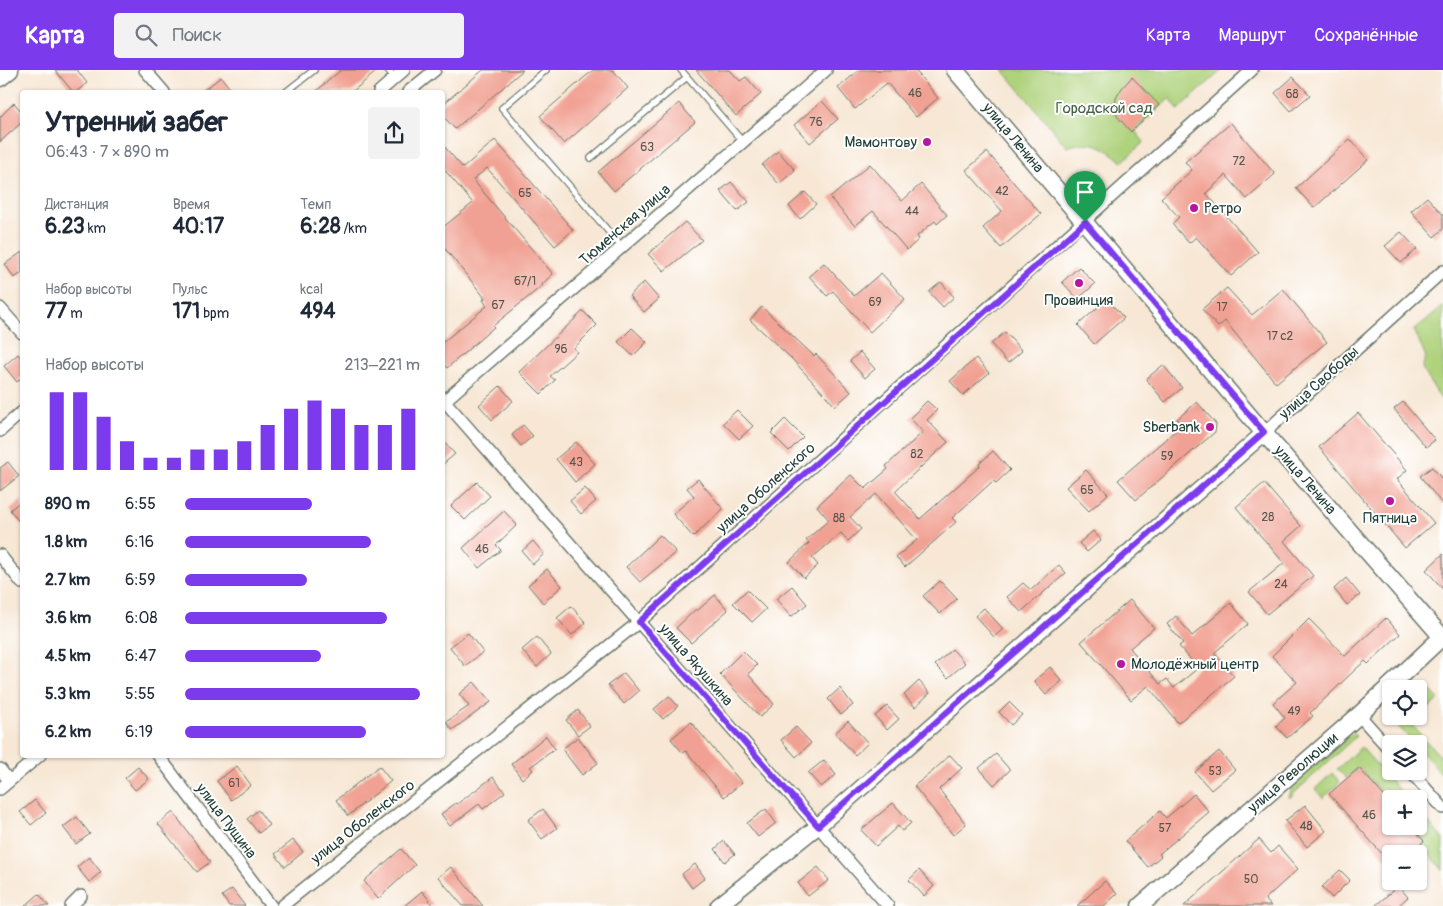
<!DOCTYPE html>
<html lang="ru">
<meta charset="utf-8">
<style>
body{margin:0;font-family:Pangolin,sans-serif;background:#f2f2f3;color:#1f2937;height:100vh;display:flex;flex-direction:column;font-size:19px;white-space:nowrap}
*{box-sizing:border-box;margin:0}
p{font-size:16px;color:#747a83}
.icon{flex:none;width:28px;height:28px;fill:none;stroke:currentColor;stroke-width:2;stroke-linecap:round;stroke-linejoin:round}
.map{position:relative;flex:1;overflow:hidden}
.side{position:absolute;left:20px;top:20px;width:425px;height:668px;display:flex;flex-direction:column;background:#fff;border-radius:5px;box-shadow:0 1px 4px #0004}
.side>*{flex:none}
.tools{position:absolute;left:1382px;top:610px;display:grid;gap:10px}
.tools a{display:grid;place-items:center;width:45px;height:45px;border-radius:5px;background:#fff;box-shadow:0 1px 4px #0004;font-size:25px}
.pin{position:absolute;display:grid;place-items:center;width:42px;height:42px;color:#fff;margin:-51px -21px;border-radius:50% 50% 50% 0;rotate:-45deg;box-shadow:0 0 5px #0007}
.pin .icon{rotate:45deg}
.round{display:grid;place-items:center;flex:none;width:52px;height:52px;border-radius:5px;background:#f2f2f3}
.headline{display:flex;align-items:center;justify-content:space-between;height:85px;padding:0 25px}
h1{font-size:28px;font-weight:800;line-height:38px}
.metrics{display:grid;grid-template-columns:repeat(3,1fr);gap:8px;height:85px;padding:5px 25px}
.metrics div{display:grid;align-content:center}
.metrics b{font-size:21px;font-weight:800}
.metrics small{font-size:14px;font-weight:400}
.metrics p{font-size:14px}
.chart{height:140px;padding:10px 25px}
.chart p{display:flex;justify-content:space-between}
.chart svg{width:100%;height:90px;margin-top:5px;stroke:#7c3aed;stroke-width:6}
ul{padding:0 25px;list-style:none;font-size:16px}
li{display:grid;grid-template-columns:80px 60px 1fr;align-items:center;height:38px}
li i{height:12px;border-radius:6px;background:#7c3aed}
header{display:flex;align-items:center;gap:30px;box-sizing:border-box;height:70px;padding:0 25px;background:#7c3aed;color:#fff}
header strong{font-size:24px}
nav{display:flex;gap:28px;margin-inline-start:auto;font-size:18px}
.search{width:350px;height:45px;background:#f2f2f3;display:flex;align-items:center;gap:12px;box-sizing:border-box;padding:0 18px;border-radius:5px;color:#747a83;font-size:19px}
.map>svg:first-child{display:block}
</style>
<header>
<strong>Карта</strong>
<div class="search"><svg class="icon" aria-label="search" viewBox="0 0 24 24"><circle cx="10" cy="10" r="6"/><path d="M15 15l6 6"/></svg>Поиск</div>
<nav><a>Карта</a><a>Маршрут</a><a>Сохранённые</a></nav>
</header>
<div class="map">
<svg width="1443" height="836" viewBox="0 0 1443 836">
<rect width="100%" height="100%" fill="#fff"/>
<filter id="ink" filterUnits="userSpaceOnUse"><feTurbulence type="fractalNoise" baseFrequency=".02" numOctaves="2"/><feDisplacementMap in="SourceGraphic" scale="10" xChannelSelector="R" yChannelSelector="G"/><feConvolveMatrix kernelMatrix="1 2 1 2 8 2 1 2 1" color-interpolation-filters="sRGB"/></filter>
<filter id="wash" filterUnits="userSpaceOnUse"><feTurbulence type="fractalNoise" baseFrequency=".0096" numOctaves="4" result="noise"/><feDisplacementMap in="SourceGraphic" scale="20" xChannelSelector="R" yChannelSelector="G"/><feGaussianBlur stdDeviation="1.12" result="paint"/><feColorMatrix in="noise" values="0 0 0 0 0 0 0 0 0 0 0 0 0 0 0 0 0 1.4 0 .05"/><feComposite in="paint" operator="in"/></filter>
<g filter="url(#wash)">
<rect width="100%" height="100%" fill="#f7e7d4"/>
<path fill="#afd27b" stroke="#678858" d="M1003 0H1222L1178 40 1170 28 1135 61 1144 72 1122 92C1104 76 1092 68 1067 77Z
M1443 236V327L1440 328 1422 298 1426 287 1414 260Z
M1428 618 1439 629 1416 650 1413 646H1419V626Z
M1396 646H1403L1422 666 1414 673 1392 650Z
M1352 664 1356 666 1289 728 1292 716 1347 666Z
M1424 669 1443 689V705L1419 679V674Z
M1361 677 1407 729H1391V733L1359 697 1346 708 1337 699Z
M1332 703 1340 712 1323 728 1315 719Z
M1419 741 1443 769V800L1421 774 1425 771 1412 756H1419Z"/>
<g id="blocks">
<path fill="#f1a193" d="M55 0H77L87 13 76 22H73Z
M341 0H378L352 22H315Z
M483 0H523L455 59 442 45V35Z
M593 0H613L628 18 564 74 540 46Z
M696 0H730L740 11 746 7 761 24 736 46Z
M859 0H915L938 28 916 47 887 13 855 39 838 18Z
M221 7 233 22H201Z
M1132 7 1159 35 1131 62 1117 46 1115 38 1116 28 1122 18Z
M1293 7 1310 25 1291 41 1275 23Z
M822 31 838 49 810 73 794 55Z
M14 33 22 42V52L0 72V47Z
M679 33 695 52 614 121 598 102Z
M1231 53 1275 104 1247 129 1226 105 1206 123 1258 182 1231 206 1196 167 1189 173 1172 154 1179 147 1161 128 1192 100 1185 92Z
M1350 69 1368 90 1314 138 1296 118Z
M495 70 573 160 555 176 487 98 473 110 553 204 542 214 543 215 493 256 494 257 447 298 442 292V273L487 236 483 230 485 228 442 175V158L473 133 442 97V74L463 98Z
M778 81 795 100 779 114 762 95Z
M987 82 1041 144 1001 178 983 158 1002 141 966 100Z
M870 94 902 131 921 114 947 145 937 154 935 151 917 166 919 169 907 180 873 141 855 156 830 128Z
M731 112 749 132 737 141 720 121Z
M805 122 816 134 800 149 789 136Z
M1427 127 1443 145V159L1434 167 1411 141Z
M685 152 702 170 664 201 648 184Z
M1401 162 1417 179 1401 193 1385 176Z
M22 182V203L14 208 5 194Z
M824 193 854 226 881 203 905 229 870 262 833 221 827 226 809 206Z
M1079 197 1095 214 1078 229 1062 212Z
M644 212 659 229 644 242 629 226Z
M941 212 954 227 943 237 929 222Z
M1227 218 1252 245 1283 219 1327 272 1276 313 1225 251 1218 257 1202 239Z
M1107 229 1124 248 1094 274 1078 255Z
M762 237 814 286 816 284 851 322 835 336 792 289 750 250Z
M583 241 597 255 574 278 577 282 550 306 555 310 541 324 519 302Z
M632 258 647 272 633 286 618 272Z
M1005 262 1022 281 1008 293 991 274Z
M860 282 875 299 865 308 850 291Z
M18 284 22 289V307L17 312 4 296Z
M976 288 989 303 963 325 950 311Z
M1163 295 1182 318 1165 332 1146 309Z
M500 316 513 331 492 350 479 335Z
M927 331 937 340 927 350 948 372 895 421 920 449 980 396 979 394 993 381 1010 400 996 413 993 411 952 448 956 452 905 497 896 487 917 470 876 424 850 447 861 459 848 471 841 463 812 488 818 495 804 508 789 492 809 473 806 470 829 450 817 436 851 405 865 419 888 399 886 396 923 362 910 348Z
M1197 332 1216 354 1215 362 1136 430 1118 410 1182 355 1177 349Z
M1403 332 1435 370 1426 377 1394 339Z
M737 340 753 356 739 369 723 353Z
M1358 343 1407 400 1397 409 1434 453 1405 478 1319 377Z
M785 349 803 367 789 381 771 363Z
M523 355 533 366 521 376 512 365Z
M442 370 455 384 442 395Z
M576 372 595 394 575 412 556 389Z
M8 392 19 406 0 421V398Z
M1432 397 1443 410V435L1420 406Z
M1086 400 1108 424 1089 441 1066 417Z
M698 409 723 439 693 467 673 444 694 426 687 418Z
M477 412 490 426 465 450 451 436Z
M1264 413 1301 456 1284 471 1313 506 1267 544 1249 522 1284 493 1236 437Z
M585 418 596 431 581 444 570 431Z
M22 430V455L10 440Z
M504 441 517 455 496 475 501 480 479 498 463 478Z
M1093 461 1101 470 1087 482 1079 473Z
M660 465 676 482 640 512 626 497Z
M533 471 544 484 533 494 522 481Z
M1443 484V519L1426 500Z
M1059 495 1066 503 1021 542 1007 527 1023 513 1031 520Z
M547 499 562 516 543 533 528 515Z
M1346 508 1360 525 1347 535 1334 519Z
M940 511 957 529 940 544 923 526Z
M792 516 807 534 791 547 776 529Z
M747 520 766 539 752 552 733 533Z
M715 525 728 540 691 573 676 558 696 539 697 541Z
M1130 530 1154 558 1130 578 1160 614 1167 609 1174 618 1198 598 1179 576 1183 573 1167 554 1176 546 1192 566 1231 533 1248 554 1214 583 1234 606 1178 653 1148 616 1131 630 1081 572Z
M571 536 586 553 572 565 557 548Z
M984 538 1003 559 994 567 975 546Z
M1386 548 1400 564 1368 594 1365 591 1357 598 1310 643 1313 646 1287 668 1276 656 1285 648 1273 633 1297 612 1272 586 1309 549 1345 586Z
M468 563 483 582 465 596 450 577Z
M537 567 551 584 537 597 522 580Z
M952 579 965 593 948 608 935 595Z
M743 581 757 595 748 604 774 634 760 647 720 604Z
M1050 597 1062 611 1046 625 1034 611Z
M624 603 639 621 624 634 608 615Z
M919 611 930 623 915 637 904 625Z
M474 612 491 632 452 660 446 652 469 636 459 624Z
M840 618 853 635 841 645 828 629Z
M669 626 678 636 663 649 654 639Z
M1009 632 1022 645 1011 655 999 642Z
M887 636 899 649 887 660 875 646Z
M578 640 590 656 578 665 566 650Z
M848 651 868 673 855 685 835 663Z
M691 652 742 713 724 727 686 681 683 683 671 669Z
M796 657 811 673 796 687 781 670Z
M546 666 555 679 530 697 533 700 522 709 511 694Z
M578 667 598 693 582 705 562 679Z
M1219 681 1235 700 1211 720 1195 702Z
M996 684 1010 700 994 715 979 698Z
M950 685 962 698 939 719 966 754 953 765 914 716 933 701Z
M824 690 836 705 821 717 808 703Z
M237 696 251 715 231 730 217 711Z
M379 696 391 711 348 746 336 730Z
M138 697 149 709 135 720 125 708Z
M1359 698 1391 734V756H1411L1424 771 1410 784H1391V794L1329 724Z
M493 707 505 722 483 739 479 734 450 756 441 744 456 733 457 734Z
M1194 724 1209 742 1159 784 1161 786 1148 797 1125 771 1160 741 1166 748Z
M35 730 46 743 31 755 20 742Z
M893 733 911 753 902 761 898 756 876 776 861 760Z
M1305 735 1326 761 1307 777 1285 751Z
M543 739 557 758 542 769 528 750Z
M766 739 776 753 758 767 747 753Z
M258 740 269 755 259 763 247 749Z
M173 742 210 792 197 802 158 754Z
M77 747 90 764 76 774 63 757Z
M1259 769 1271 783 1278 776 1298 799 1265 829 1271 836H1184Z
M293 770 303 782 285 797 275 784Z
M724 771 735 784 725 792 715 779Z
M401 779 415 795 378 829 364 811Z
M89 787 101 802 89 812 77 797Z
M695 794 705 808 692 818 682 804Z
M451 797 483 836H463L438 807Z
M818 797 829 810 808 826 798 813Z
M919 800 934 816 924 826 909 810Z
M1340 800 1350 810 1332 828 1322 817Z
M1105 811 1117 824 1104 836H1077Z
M1398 816 1408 827 1398 836H1375Z
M232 819 245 836H229L222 826Z
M422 821 434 836H404Z
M39 824 49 836H25Z"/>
</g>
</g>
<g filter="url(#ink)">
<use href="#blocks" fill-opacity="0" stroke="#6b786c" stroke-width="1"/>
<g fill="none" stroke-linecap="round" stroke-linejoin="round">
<g stroke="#6b786c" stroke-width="8">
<path id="service" d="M388 0 395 8
M546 0 502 38 622 177
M681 0 743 72
M286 22 314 0
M591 88 687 7"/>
</g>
<g stroke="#6b786c" stroke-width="14">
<path id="minor" d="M145 0 164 22
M379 22 404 0
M408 22 435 0
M0 238 22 263
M442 328 888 836
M442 333 826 0
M0 361 22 342
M1264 363 1443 201
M0 485 22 513
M1359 645 1391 681
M158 685 271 836
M0 699 9 711
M1410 701 1443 738
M0 719 40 685
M71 836 81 826
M282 836 639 552 1252 0"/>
</g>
<g stroke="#6b786c" stroke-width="18">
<path id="tertiary" d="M718 836 818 756 1264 363"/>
</g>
<g stroke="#6b786c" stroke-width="19">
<path id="secondary" d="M955 0 1264 363 1442 567 1359 645 1140 836
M0 8 10 0"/>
</g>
<use href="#service" stroke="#fff" stroke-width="5.5"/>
<use href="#minor" stroke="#fff" stroke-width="11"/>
<use href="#tertiary" stroke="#fff" stroke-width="15"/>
<use href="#secondary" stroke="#fff" stroke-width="16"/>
</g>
</g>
<g fill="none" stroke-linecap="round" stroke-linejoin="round" filter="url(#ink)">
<g stroke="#fff" stroke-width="10">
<path id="route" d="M1085 152 1264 362 818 756 639 552Z"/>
</g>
<use href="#route" stroke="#7c3aed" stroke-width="6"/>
</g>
<g fill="#b5179e" stroke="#fff" stroke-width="2">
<circle cx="927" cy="72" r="5"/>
<circle cx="1194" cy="138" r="5"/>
<circle cx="1079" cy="213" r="5"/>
<circle cx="1210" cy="357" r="5"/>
<circle cx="1390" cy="431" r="5"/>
<circle cx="1121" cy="594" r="5"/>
</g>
<g text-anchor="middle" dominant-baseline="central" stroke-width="4" stroke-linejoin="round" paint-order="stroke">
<g font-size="12" fill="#54564c">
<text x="915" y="23">46</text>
<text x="1292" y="24">68</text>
<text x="816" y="52">76</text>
<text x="647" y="77">63</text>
<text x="1239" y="91">72</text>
<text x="1002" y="121">42</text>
<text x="525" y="123">65</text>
<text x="912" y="141">44</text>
<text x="525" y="211">67/1</text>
<text x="875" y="232">69</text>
<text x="498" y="235">67</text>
<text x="1222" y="237">17</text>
<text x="1280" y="266">17 с2</text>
<text x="561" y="279">96</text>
<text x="917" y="384">82</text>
<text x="1167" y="386">59</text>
<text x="576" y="392">43</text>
<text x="1087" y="420">65</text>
<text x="1268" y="447">28</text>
<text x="839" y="448">88</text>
<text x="482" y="479">46</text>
<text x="1281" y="514">24</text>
<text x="1294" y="641">49</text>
<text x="1215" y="701">53</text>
<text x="234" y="713">61</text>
<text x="1369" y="745">46</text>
<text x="1306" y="756">48</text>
<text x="1165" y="758">57</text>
<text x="1251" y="809">50</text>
</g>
<g font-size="15" fill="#436246" stroke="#fff">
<text x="1104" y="38">Городской сад</text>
</g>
<g font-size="15" fill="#1f3d34" stroke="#fff">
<text transform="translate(1013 68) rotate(50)">улица Ленина</text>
<text transform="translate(625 155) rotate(-41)">Тюменская улица</text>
<text transform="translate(1319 313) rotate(-42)">улица Свободы</text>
<text transform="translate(1305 410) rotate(49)">улица Ленина</text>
<text transform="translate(766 418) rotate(-42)">улица Оболенского</text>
<text transform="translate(696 595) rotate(49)">улица Якушкина</text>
<text transform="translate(1293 703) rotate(-41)">улица Революции</text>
<text transform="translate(226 751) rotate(53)">улица Пущина</text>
<text transform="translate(363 752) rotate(-38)">улица Оболенского</text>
</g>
<g font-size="15" fill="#1f3d34" stroke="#fff" text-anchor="end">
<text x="917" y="72">Мамонтову</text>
<text x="1204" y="138" text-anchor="start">Ретро</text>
<text x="1079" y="230" text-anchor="middle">Провинция</text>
<text x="1200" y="357">Sberbank</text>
<text x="1390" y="448" text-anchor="middle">Пятница</text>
<text x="1131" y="594" text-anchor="start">Молодёжный центр</text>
</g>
</g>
</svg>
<div class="tools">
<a><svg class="icon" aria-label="locate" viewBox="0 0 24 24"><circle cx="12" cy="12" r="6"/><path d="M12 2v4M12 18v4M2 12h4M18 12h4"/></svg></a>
<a><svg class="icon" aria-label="layers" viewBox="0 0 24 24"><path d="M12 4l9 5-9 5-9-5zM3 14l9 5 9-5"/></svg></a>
<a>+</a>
<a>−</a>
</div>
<div class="pin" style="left:1085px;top:152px;background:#1e9e55"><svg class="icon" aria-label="arrive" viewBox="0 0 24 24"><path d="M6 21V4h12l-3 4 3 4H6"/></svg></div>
<section class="side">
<div class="headline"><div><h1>Утренний забег</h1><p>06:43 · 7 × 890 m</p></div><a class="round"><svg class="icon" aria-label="share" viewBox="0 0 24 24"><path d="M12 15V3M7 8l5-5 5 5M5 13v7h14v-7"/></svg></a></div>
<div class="metrics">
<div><p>Дистанция</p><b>6.23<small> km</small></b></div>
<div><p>Время</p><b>40:17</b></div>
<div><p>Темп</p><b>6:28<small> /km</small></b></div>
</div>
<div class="metrics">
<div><p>Набор высоты</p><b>77<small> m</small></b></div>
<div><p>Пульс</p><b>171<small> bpm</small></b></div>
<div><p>kcal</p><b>494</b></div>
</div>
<div class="chart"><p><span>Набор высоты</span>213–221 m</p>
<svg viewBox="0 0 160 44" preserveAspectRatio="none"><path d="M5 44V6M15 44V6M25 44V18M35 44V30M45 44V38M55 44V38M65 44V34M75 44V34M85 44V30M95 44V22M105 44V14M115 44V10M125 44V14M135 44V22M145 44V22M155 44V14"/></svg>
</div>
<ul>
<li><b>890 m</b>6:55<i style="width:54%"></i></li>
<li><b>1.8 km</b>6:16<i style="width:79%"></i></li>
<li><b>2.7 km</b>6:59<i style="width:52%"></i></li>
<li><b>3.6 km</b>6:08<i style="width:86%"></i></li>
<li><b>4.5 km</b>6:47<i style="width:58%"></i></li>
<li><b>5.3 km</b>5:55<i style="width:100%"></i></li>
<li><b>6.2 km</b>6:19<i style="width:77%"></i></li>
</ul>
</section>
</div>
